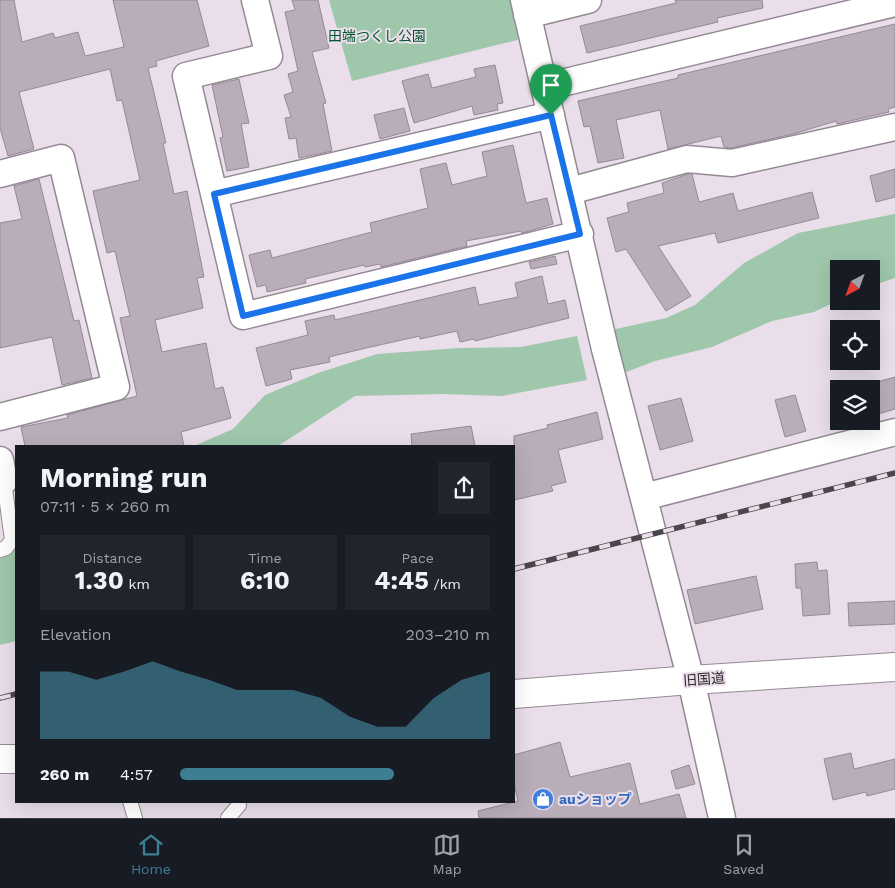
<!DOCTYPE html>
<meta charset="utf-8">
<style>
body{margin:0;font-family:"Work Sans","Noto Sans JP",sans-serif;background:#20242c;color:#f1f3f6;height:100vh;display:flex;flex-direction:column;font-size:19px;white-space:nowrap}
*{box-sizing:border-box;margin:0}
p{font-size:16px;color:#9ea1a6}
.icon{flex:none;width:28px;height:28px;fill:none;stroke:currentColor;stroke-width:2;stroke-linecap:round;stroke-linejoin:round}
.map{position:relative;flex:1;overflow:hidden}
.drawer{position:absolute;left:15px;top:445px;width:500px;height:358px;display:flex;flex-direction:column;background:#171b24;border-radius:0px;box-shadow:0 5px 20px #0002}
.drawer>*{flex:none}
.needle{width:32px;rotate:221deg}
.fabs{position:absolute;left:830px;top:260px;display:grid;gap:10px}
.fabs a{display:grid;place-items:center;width:50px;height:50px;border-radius:0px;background:#171b24;box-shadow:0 5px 20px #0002;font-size:25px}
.pin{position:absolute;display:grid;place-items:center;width:42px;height:42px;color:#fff;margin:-51px -21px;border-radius:50% 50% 50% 0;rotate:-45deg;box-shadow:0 0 5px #0007}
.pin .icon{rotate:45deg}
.round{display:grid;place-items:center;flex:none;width:52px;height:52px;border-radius:0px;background:#20242c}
.overview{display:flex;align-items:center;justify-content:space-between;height:85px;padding:0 25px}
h1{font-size:28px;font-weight:700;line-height:38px}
.metrics{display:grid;grid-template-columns:repeat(3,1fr);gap:8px;height:85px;padding:5px 25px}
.metrics div{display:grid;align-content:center;border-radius:0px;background:#20242c;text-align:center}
.metrics b{font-size:25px;font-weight:700}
.metrics small{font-size:14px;font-weight:400}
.metrics p{font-size:14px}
.chart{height:140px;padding:10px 25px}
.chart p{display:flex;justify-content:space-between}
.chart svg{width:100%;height:90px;margin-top:5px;fill:#3e7e92;opacity:.7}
ul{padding:0 25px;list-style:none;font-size:16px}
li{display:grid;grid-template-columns:80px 60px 1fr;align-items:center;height:38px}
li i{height:12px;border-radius:6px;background:#3e7e92}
.tabs{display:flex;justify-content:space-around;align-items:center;height:70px;border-top:1px solid #363941;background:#171b24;font-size:14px;color:#9ea1a6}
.tabs a{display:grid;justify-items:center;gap:2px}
.tabs .current{color:#3e7e92}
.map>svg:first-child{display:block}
</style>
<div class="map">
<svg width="895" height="818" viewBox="0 0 895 818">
<rect width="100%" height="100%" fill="#e9deea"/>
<path fill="#9fc7ab" d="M329 0H524L533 36 352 81Z
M895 214V278L871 286V269H839V300L814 312 772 321 712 347 655 361 621 374 611 330 666 318 695 305 744 263 798 233Z
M577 336 587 380 502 396 443 394 355 396 278 446H194L233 429 265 395 318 373 377 354 460 348 521 347Z
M16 547V641L0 645V555Z"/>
<path fill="#b8adb9" stroke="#948995" d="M0 0H14L22 42 53 33 55 38 78 32 85 56 124 47 113 0H197L209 46 156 61 157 66 148 68 166 143H163L174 194 187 191 204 277 197 278 203 308 155 320 162 352 206 343 215 389 223 387 231 418 181 432 184 446H25L21 427 68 418 67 415 137 396 120 318 130 316 115 251 107 253 93 191 140 180 122 100 117 101 110 69 19 92 34 149 8 156 0 128Z
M292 0H318L329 48 312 52 326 103 323 104 332 151 299 158 296 138 289 139 285 118 291 117 284 95 293 92 288 74 298 71 285 12 295 10Z
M675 0H762L763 8 717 18 718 22 587 53 580 26 676 3Z
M895 24V107L888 109 889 112 837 124 836 121 793 134 731 148 724 147 721 136 668 149 660 110 616 120 624 158 598 163 590 126 584 127 578 101 678 78V75Z
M495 65 503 103 497 104 498 110 474 115 472 106 414 123 402 81 428 74 432 88 476 77 474 69Z
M239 79 249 123 241 124 249 167 227 171 220 138 223 137 212 85Z
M404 108 410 131 380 139 374 115Z
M513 145 526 203 547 198 553 224 522 233 521 231 466 241 467 246 381 267 380 264 365 267 364 265 305 279 306 283 267 292 266 285 257 287 249 255 270 250 272 258 372 232 370 223 428 208 420 169 446 163 452 185 487 176 482 152Z
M895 169V197L876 202 870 176Z
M688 174H692L699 202 733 193 738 211 812 192 819 218 718 243 715 233 658 246 691 296 666 311 626 249 616 252 607 218 629 212 627 203 664 193 662 183Z
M39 179 74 321 79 320 92 378 62 385 52 337 0 348V223L22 219 14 186Z
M555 256 557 264 531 269 529 262Z
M542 276 548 304 565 300 569 318 475 341 474 339 460 342 457 331 420 339V336L366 348 329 357 330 362 290 370 292 379 266 386 256 348 308 335 305 321 334 315 335 320 475 287 479 305 518 297 515 283Z
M895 377V409L875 415 871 403V389H867L866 385Z
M795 395 806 431 785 437 775 400Z
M681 398 693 441 660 450 648 406Z
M597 412 603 439 558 450 566 482 551 486 553 491 514 500V436L548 428 547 425Z
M471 426 475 446H412L411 434Z
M817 562 818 571 827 570 830 614 803 616 801 588H796L795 564Z
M756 576 763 609 695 624 687 590Z
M895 601V624L849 626 848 603Z
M560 742 570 777 630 763 640 804 679 794 686 818H479L478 811 518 801 514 784V755Z
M851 753 854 769 895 759V789L867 796 866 792 833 800 824 759Z
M689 765 695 784 676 789 671 771Z"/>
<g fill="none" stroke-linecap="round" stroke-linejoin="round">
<g stroke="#948a95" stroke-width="16">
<path id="lane" d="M0 550 6 548 12 540 4 481
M130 801 135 818
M228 818 239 805 238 801"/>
</g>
<g stroke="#948a95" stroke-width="29">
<path id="street" d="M255 0 269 56 186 76 243 316 580 234
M524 0 605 349 691 680 722 818
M527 15 588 0
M545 87 895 3
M0 174 61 158 116 387 0 417
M570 191 687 159 732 163 895 127
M214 194 551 115
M0 460 4 481
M644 497 895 432"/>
</g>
<g stroke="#948a95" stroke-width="30">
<path id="secondary" d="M514 694 691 680 895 667
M0 759H16"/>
</g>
<use href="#lane" stroke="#fff" stroke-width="14"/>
<use href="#street" stroke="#fff" stroke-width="26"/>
<use href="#secondary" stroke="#fff" stroke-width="28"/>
<g stroke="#4b464b" stroke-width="5.5">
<path id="rail" d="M514 569 895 473
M0 698 16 694"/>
</g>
<use href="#rail" stroke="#e9deea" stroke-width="4" stroke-dasharray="11" stroke-linecap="butt"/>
</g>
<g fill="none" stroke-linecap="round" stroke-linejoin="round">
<g stroke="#fff" stroke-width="10">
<path id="route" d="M551 115 580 234 243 316 214 194Z"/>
</g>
<use href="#route" stroke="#1a73e8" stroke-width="6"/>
</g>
<defs>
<g id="shop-disc" transform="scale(1.125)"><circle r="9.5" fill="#3f7fe0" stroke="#e9deea"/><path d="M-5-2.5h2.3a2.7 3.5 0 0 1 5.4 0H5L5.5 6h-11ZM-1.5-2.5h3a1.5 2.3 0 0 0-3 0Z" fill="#fff"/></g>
</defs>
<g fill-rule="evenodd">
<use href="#shop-disc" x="543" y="799"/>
</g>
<g text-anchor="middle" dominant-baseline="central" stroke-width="4" stroke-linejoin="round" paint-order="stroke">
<g font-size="14" fill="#00542d" stroke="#e9deea">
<text x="377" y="36">田端つくし公園</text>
</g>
<g font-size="14" fill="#2f2b2f" stroke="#e9deea">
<text transform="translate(704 679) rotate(-4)">旧国道</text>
</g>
<g font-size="14" font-weight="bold" fill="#366cbe" stroke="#e9deea" text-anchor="start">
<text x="559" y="799">auショップ</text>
</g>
</g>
</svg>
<div class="fabs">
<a><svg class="needle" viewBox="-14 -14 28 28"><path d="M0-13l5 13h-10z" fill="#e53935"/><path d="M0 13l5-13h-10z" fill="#9ea1a6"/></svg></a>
<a><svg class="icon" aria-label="locate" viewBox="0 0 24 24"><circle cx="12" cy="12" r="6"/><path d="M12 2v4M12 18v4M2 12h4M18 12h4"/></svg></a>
<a><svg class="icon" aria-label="layers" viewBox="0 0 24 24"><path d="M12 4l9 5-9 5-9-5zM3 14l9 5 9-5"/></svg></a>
</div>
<div class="pin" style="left:551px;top:115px;background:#1e9e55"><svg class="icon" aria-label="arrive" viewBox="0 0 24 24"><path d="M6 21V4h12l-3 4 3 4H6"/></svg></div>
<section class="drawer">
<div class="overview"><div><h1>Morning run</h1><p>07:11 · 5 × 260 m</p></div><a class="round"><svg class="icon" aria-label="share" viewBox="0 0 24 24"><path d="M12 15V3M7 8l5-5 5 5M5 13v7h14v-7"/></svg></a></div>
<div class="metrics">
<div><p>Distance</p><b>1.30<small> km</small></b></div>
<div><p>Time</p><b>6:10</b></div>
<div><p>Pace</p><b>4:45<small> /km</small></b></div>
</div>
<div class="chart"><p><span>Elevation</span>203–210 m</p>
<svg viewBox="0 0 160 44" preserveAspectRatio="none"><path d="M0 44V11L10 11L20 15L30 11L40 6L50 11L60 15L70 20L80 20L90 20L100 24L110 33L120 38L130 38L140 24L150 15L160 11V44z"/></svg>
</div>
<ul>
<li><b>260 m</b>4:57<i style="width:69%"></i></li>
</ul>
</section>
</div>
<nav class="tabs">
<a class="current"><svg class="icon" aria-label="home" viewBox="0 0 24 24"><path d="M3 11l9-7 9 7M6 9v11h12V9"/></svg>Home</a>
<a><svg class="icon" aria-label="map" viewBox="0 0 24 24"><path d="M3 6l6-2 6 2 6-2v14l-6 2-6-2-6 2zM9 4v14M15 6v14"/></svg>Map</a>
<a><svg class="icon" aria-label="saved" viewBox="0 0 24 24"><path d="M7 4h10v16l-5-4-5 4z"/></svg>Saved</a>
</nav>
